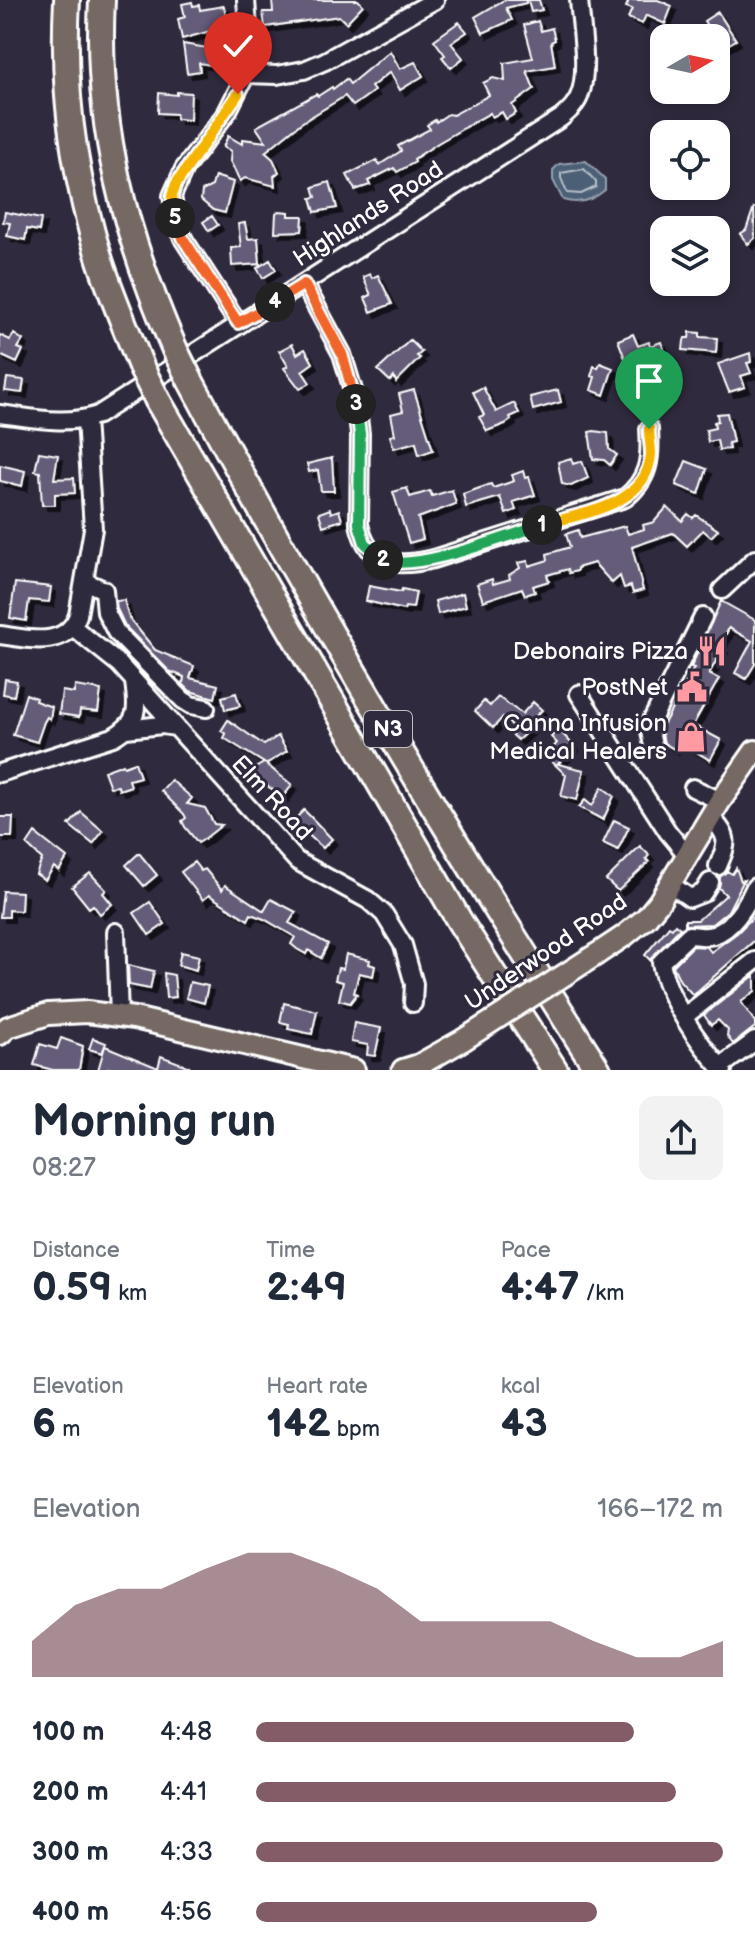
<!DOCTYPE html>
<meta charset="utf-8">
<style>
body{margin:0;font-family:"Balsamiq Sans",sans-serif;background:#f2f2f3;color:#1f2937;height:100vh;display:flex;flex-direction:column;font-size:30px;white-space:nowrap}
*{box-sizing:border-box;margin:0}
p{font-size:26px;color:#747a83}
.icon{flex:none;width:44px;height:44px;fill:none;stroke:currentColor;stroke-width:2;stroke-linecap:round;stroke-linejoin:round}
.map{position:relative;height:1070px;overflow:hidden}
.sheet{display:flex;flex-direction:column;background:#fff;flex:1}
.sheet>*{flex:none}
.needle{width:52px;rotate:81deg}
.fabs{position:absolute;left:650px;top:24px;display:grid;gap:16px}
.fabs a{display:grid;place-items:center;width:80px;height:80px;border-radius:16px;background:#fff;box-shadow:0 4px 12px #0003;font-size:40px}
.pin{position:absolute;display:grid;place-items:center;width:68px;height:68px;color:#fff;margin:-82px -34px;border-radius:50% 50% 50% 0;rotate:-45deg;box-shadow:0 0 8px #0007}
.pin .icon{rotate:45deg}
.km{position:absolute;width:40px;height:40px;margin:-20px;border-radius:50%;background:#222;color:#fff;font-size:22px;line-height:40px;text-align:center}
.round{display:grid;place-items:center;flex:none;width:84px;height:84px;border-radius:16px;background:#f2f2f3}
.head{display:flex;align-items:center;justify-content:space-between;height:136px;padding:0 32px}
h1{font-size:44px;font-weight:700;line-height:60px}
.metrics{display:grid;grid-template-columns:repeat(3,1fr);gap:12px;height:136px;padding:8px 32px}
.metrics div{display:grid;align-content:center}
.metrics b{font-size:40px;font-weight:700}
.metrics small{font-size:22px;font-weight:400}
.metrics p{font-size:22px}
.chart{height:224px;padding:16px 32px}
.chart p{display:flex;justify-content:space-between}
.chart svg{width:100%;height:144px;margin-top:8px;fill:#845c67;opacity:.7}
ul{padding:0 32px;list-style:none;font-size:26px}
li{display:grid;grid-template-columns:128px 96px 1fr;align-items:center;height:60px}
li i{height:20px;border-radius:10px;background:#845c67}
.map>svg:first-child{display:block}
</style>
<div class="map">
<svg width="755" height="1070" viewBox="0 0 755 1070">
<defs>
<filter id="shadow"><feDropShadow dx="5" dy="5" stdDeviation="0" flood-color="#0009"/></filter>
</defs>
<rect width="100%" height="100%" fill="#2f2a3d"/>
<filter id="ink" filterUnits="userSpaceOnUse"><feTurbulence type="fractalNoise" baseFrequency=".0125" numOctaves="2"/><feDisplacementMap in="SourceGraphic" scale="16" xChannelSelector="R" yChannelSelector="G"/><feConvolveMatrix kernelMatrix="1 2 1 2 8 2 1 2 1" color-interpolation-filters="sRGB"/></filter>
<g filter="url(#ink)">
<path fill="#4c6177" stroke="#94a0ad" stroke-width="2" d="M586 161 605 179V190C592 201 579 205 563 200L553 180V170L559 164Z"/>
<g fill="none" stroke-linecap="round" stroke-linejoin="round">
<path stroke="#b7c0c9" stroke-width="2" d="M584 169 596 182V187L581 194 567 193 561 178V173Z"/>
</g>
<path fill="#655c79" stroke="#fff" stroke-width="2" filter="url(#shadow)" d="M272 0H358L363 5 346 23 339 16 265 27 263 12H273Z
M504 0H526V3L506 8 512 20 483 33 475 17Z
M528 0H539L542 10 531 12Z
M629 0H658L672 6 665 24 646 15 642 24 628 18 632 9 626 7Z
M192 2 193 6 199 5 200 10 224 6 228 26 182 39 178 19 185 17 182 4Z
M718 12 736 40 722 48 716 38H707L703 31 708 27 704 21Z
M538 21 541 31 552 28 555 40 551 42 555 66 527 71 534 89 512 105 516 113 506 119 502 112 492 117 490 113 438 143 414 159 415 162 397 172 394 168 368 181 370 185 355 190 347 175 377 160 379 165 401 151 398 146 430 129 427 125 435 120 436 122 448 114 453 115 489 95 483 83 493 78 505 81 504 63 533 58 524 25Z
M459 22 467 32 451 43 463 58 451 68 442 57 445 55 434 40Z
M183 44 220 50 218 66 199 63 200 71 187 73Z
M390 51 400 69 415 62 423 76 400 90 390 72 371 87 374 91 353 106 345 96 301 123 265 152 273 159 279 172 274 176 275 186 245 178 240 181 230 161 231 151 223 147 228 136 242 144V139L266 142 256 127 316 94 318 96 332 87 333 89 346 79 350 84Z
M177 92 191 93 190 120 176 119V114L158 113 159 93 177 95Z
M215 176 233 182 225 213 213 210 201 200 202 191 212 186Z
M330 182 337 208 315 212 311 198 316 197 313 187Z
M754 207 755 238 748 244 740 234 746 230Z
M279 211 289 212V216H303L302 231 275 232 276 213Z
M5 212 41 219 39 231 27 229 25 240 7 236 10 223 3 222Z
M212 216 218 225 209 231 203 222Z
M245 223 248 239 258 238 260 264 232 266 231 248 241 247 238 224Z
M270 260 276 270 263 278 257 268Z
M370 274 372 278 378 275 392 304 371 312 365 298 371 295 363 277Z
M690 332 700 333V337L717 338 716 353 683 350 684 341 685 338H689Z
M14 334 23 340 18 348 23 350 17 363 0 355V335L10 340Z
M633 334 638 346 649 342 650 346 661 342 666 356 643 367 629 369 618 340Z
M410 340 422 352 417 356 420 358 396 382 394 377 390 381 378 370Z
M292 344 297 354 305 349 313 363 302 371 310 383 300 389 284 368 288 366 279 351Z
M750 353 751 362 747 363 751 373 741 376 745 387 729 392 718 364Z
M600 363 613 368 604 395 591 390 595 377 591 376 594 366 598 368Z
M7 378 24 380 22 393 5 391Z
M483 387 496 412 514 403 519 413 510 417 511 420 505 424 487 431 479 417 484 415 473 392Z
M414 390 433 450 419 455 416 442 394 448 390 436 395 435 391 414 403 411 399 394Z
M558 390 561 402 533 410 530 397Z
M727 413 733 442 728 443 729 449 719 450 717 440 708 442 706 430 715 428 714 422 718 421 717 414Z
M594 431 608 433 609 449 617 455 610 465 604 460 593 459 589 432Z
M39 452 58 455 54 479 74 478 75 493 55 494V505H42L40 472 35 471Z
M332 458 334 491H321L318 470 309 472 307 464Z
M571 458 573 464 582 461 588 478 571 486 562 484 558 462Z
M686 461 707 469 699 494 676 485Z
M0 465 25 471 22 486 0 481Z
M523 471 525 478 529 477 535 495 513 502 516 510 506 514 500 497 466 507 463 494 491 484 493 488 514 481 512 475Z
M407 488 410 497 430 491 432 496 452 490 456 504 418 518 423 539 409 543 393 492Z
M667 507 682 521 688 514 693 518 696 515 718 530 711 537 703 530 687 546 673 533 632 547 643 590 633 593 631 586 624 588 620 576 612 583 594 563 577 568V571L569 573 568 569 547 575 549 581 533 586 535 592 525 595 522 588 483 601 477 584 492 579 493 584 510 579 509 575 520 568 518 563 528 561 529 566 548 560 547 554 570 547 566 534 578 530 580 538 625 526 628 534 644 529 643 525 654 522Z
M330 509 331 513 339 510 342 520 323 526 319 513Z
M15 583 51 587 49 602 29 600 26 621 10 618Z
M369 586 401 592 402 589 416 592 413 608 405 607 404 610 366 601Z
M463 593 466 606 438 614 435 601Z
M124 600 129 618 155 650 194 666 190 678 218 685 215 698 190 691 183 684 184 677 169 671 125 626 117 609 116 601Z
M721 601 755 620V664L746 679 735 673 752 641 729 628 720 646 723 648 709 674 719 679 693 725 721 740 710 760 678 741 674 749 664 743 661 729 694 668 691 667Z
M5 679 17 681 14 696 3 694Z
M75 686 101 690 98 712 80 710 79 717 59 714 62 691 74 693Z
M236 693 240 706 225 710 222 697Z
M26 694 36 698 35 701 52 707 50 719 47 717 44 722 37 742 13 735Z
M498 697 522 714 533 702 542 710 535 717 539 721 518 740 511 734 516 729 503 717 493 728 475 711 484 701 490 706Z
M228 720 264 745 278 736 287 751 266 764 292 785 283 797 248 772 264 763 224 738 226 734 221 731Z
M558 729 574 746 558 764 584 770 577 800 561 796 566 775 546 756 557 743 551 737Z
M135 762 140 777 129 780 131 786 119 790 118 786 110 787 104 771 123 764 124 766Z
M171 780 192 798 187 804 205 808 214 824 222 825 203 840 198 843 185 827 182 821 186 818 184 814 161 791Z
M602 787 614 796 603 820 579 807 585 800 592 806Z
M304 810 332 839 323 848 293 821Z
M81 812 103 831 93 844 69 825Z
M0 817H13L12 837H0Z
M614 820 629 827 618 850 603 843Z
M35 833 67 858 59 871 54 867 45 880 36 874 42 859 27 845Z
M640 846 649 855 646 859 649 862 618 891 606 880Z
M139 853 157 875 144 886 126 865Z
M194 862 201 871 205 869 222 890 225 885 264 911 271 899 296 912 289 923 328 944 321 958 308 950 306 954 297 949 291 944 295 937 264 919 251 914 248 920 209 895 203 900 181 872Z
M736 868 741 881 744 880 728 911 712 924 685 925V920H698L726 895 719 888 720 877 727 871 732 874Z
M90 873 106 890 103 893 112 904 100 914 93 905 89 908 72 887Z
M3 891 22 892 21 911 9 910V917H0Z
M150 902 165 924 149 935 134 913Z
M755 915V940L693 995 680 981 673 966 693 946 707 947 711 952 737 933Z
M675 924 680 928 650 960 645 955 669 926 672 928Z
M181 952 199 956 196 970 178 965Z
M346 954 370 960 369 964 375 966 373 976 359 973 354 993 357 994 350 1003 339 1000 343 982 335 980 338 968 343 969Z
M128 965 154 971 150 989 129 985Z
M164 973 174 975 176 997 166 998Z
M755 975V991L741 1002 755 1022V1027L733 1044 727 1036 728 1030 718 1020 711 1025 704 1015Z
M190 982 208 986 204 1003 186 998Z
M284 1003 317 1011 312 1034 288 1029 289 1024 280 1022Z
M354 1023 381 1028 375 1056 367 1055 368 1045 351 1042Z
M61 1038 83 1046 79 1070H53L34 1065 40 1044 57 1049Z
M93 1038 106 1043 102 1053 89 1049Z
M105 1046 158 1068 161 1056 190 1067 189 1070H115L108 1068 107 1070H98Z"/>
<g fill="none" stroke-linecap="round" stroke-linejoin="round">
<g stroke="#fff" stroke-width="22">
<path id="minor" d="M246 74 277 75 304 70 325 61 435 0
M304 284 342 354 356 400 360 434 359 524C368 566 396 568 433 559L625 498C649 479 651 459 649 429
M238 323 184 240 177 225 172 196 184 169 227 112 246 74 249 42 246 0
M0 414C33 418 65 426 98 415L561 118C569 111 577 104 580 94 589 70 581 26 579 0
M84 581 104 590 106 612 116 632 183 700 191 705 206 708
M722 590 755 559
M74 628 119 664 297 861 368 900 384 914 403 945 414 984 413 1003
M0 635C29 639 66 649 78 615L93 529 86 419
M579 694 668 832 687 855
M126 729 162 725 175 727
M653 746 649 726 703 617
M0 773 113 737C139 722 138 710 134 682
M693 788 720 801
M710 816C729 837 729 841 718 866
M670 884 690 898 703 893 710 882
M116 932 119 1016
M685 1016 755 961
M720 1067 755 1041
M723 1070C699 1044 666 997 661 962L689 935C696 935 702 937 708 936 730 934 747 904 755 887"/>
</g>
<g stroke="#fff" stroke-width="26">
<path id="major" d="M597 954 624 936 646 918 659 902 720 801 755 751
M0 1034 8 1027 48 1014 87 1012 134 1018 354 1070
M403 1070 419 1065 463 1040"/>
</g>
<g stroke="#fff" stroke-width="30">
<path id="highway" d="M67 0C62 87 74 177 100 260 112 297 128 333 142 369
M102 0C95 126 125 236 175 350
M190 380C316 616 454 845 598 1070
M158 401 460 922 555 1070"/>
</g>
<use href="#minor" stroke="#2f2a3d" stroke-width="16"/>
<use href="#major" stroke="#766964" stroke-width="20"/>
<use href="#highway" stroke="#766964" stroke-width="24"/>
<g stroke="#fff" stroke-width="26" stroke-linecap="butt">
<path id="major-bridge" d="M463 1040 597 954"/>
</g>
<g stroke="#fff" stroke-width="30" stroke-linecap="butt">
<path id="highway-bridge" d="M175 350 190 380
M142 369 158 401"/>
</g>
<use href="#major-bridge" stroke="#766964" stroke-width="20"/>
<use href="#highway-bridge" stroke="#766964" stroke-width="24"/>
</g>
</g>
<g fill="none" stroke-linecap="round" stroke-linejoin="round" filter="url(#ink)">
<g stroke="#fff" stroke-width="16">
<path id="split-1" d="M542 525C581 513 647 507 651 454 651 446 649 437 649 429"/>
</g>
<g stroke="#fff" stroke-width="16">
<path id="split-2" d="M383 560C414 573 507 536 542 525"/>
</g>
<g stroke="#fff" stroke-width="16">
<path id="split-3" d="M356 404 360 434 359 524 365 543 383 560"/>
</g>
<g stroke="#fff" stroke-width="16">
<path id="split-4" d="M275 302 304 284 342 354 356 404"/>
</g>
<g stroke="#fff" stroke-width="16">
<path id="split-5" d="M175 218 184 240 238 323 275 302"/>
</g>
<g stroke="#fff" stroke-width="16">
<path id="split-6" d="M175 218 172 196 176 184 238 94"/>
</g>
<use href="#split-1" stroke="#f5b400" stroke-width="10"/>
<use href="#split-2" stroke="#22a559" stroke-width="10"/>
<use href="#split-3" stroke="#22a559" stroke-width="10"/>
<use href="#split-4" stroke="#f0652b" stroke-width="10"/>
<use href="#split-5" stroke="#f0652b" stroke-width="10"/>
<use href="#split-6" stroke="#f5b400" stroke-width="10"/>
</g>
<defs>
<g id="restaurant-bare" transform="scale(2.4)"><path d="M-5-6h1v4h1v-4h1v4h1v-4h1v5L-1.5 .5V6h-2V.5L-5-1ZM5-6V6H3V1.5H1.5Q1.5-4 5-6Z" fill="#ff9aa2" stroke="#2f2a3d" stroke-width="2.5" paint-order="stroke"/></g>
<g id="civic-bare" transform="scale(2.4)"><path d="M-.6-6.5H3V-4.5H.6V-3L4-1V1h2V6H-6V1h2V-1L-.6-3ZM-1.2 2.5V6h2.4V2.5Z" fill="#ff9aa2" stroke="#2f2a3d" stroke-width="2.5" paint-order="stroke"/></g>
<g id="shop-bare" transform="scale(2.4)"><path d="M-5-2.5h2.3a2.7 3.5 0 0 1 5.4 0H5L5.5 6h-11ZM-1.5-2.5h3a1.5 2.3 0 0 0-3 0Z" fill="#ff9aa2" stroke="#2f2a3d" stroke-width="2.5" paint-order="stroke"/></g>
</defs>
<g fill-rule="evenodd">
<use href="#restaurant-bare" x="712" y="651"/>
<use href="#civic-bare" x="692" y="687"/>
<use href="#shop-bare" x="691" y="737"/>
</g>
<g text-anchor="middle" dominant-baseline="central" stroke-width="6" stroke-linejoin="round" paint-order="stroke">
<rect fill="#2f2a3d" stroke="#c1bfc5" stroke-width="2" x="364" y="711" width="48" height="36" rx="6"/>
<g font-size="22" font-weight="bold" fill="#fff">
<text x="388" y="729">N3</text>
</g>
<g font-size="24" fill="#fff" stroke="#2f2a3d">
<text transform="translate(368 214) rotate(-33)">Highlands Road</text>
<text transform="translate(272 798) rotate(47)">Elm Road</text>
<text transform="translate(546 952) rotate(-34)">Underwood Road</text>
</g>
<g font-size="24" fill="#fff" stroke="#2f2a3d" text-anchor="end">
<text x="688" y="651">Debonairs Pizza</text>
<text x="668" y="687">PostNet</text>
<text x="667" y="723">Canna Infusion<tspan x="667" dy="28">Medical Healers</tspan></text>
</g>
</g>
</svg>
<div class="fabs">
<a><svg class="needle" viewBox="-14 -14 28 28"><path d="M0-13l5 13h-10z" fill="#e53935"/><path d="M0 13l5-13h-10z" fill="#747a83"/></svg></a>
<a><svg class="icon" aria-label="locate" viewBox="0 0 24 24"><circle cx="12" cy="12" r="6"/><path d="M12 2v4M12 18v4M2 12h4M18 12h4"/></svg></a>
<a><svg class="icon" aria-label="layers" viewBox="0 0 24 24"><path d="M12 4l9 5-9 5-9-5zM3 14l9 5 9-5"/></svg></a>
</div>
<div class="pin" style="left:649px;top:429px;background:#1e9e55"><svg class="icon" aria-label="arrive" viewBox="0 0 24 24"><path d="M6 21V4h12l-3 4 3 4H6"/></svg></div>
<div class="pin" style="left:238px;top:94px;background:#d93025"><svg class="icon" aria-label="check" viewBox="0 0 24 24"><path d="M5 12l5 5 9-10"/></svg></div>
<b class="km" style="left:542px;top:525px">1</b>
<b class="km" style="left:383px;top:560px">2</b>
<b class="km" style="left:356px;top:404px">3</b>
<b class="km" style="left:275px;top:302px">4</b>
<b class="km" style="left:175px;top:218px">5</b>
</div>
<section class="sheet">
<div class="head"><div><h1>Morning run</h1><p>08:27</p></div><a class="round"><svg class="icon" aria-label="share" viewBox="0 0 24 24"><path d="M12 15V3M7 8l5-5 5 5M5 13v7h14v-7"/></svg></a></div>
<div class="metrics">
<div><p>Distance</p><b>0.59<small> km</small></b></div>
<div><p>Time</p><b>2:49</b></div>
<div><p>Pace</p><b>4:47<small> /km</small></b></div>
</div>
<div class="metrics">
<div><p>Elevation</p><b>6<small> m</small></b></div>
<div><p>Heart rate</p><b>142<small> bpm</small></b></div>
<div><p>kcal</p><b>43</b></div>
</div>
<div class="chart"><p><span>Elevation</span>166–172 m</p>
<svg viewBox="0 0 160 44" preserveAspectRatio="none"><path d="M0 44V33L10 22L20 17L30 17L40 11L50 6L60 6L70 11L80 17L90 27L100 27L110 27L120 27L130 33L140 38L150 38L160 33V44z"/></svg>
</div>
<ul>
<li><b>100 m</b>4:48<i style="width:81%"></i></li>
<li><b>200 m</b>4:41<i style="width:90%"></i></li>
<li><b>300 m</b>4:33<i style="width:100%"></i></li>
<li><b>400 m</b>4:56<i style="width:73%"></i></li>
</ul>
</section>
